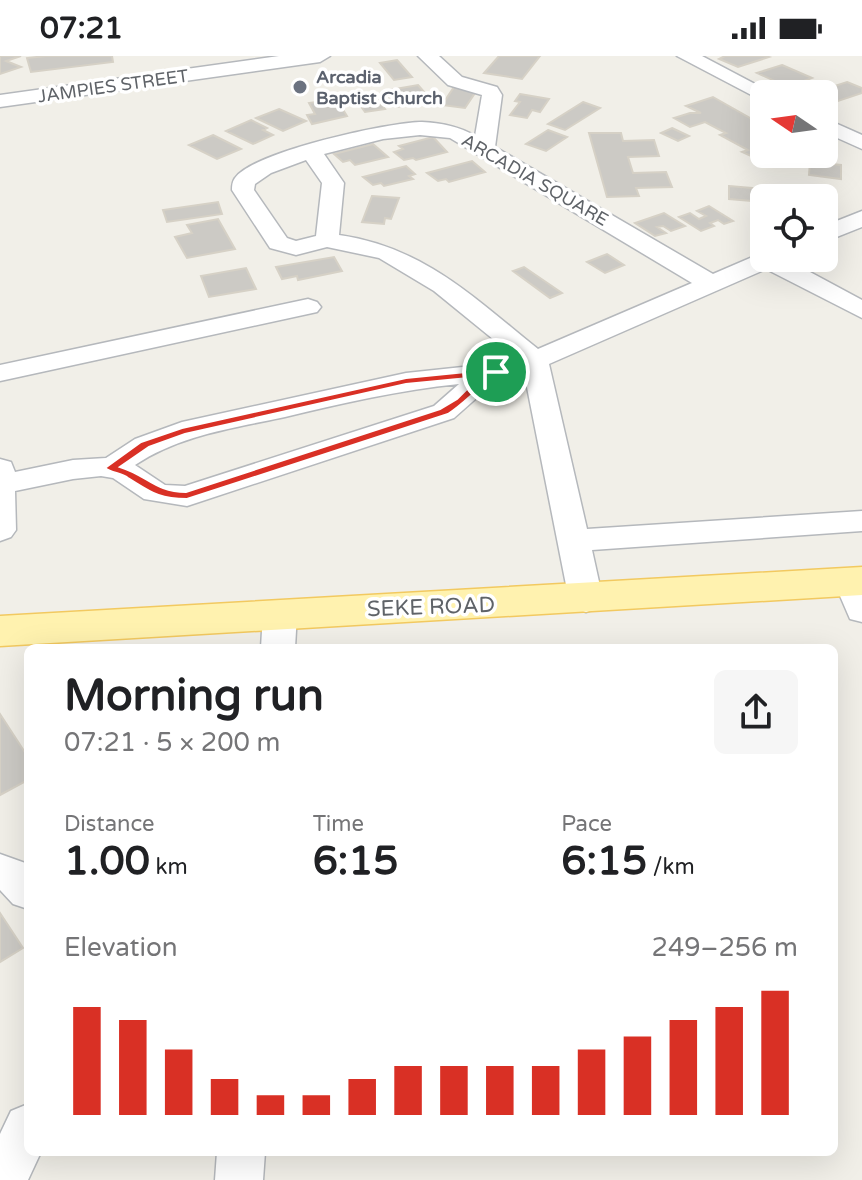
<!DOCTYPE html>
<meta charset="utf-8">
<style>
body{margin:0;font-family:"Varela Round",sans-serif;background:#f6f6f6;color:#202124;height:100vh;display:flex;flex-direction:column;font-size:30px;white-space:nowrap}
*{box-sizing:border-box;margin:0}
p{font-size:26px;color:#757577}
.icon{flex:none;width:44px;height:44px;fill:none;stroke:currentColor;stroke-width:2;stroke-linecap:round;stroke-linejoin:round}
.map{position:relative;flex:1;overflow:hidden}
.sheet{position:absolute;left:24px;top:588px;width:814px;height:512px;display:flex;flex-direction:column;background:#fff;border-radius:12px;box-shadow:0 8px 32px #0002}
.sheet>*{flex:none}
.needle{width:52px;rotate:283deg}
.fabs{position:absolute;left:750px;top:24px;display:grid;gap:16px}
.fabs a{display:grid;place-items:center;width:88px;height:88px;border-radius:12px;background:#fff;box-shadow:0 8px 32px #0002;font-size:40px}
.pin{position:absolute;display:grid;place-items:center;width:68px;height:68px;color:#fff;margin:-34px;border:4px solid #fff;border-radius:50%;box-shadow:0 2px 8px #0007}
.round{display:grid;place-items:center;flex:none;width:84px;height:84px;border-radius:12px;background:#f6f6f6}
.headline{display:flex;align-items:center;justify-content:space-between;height:136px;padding:0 40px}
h1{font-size:44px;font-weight:700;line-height:60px}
.figures{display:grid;grid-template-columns:repeat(3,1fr);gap:12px;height:136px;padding:8px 40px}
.figures div{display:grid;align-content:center}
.figures b{font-size:40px;font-weight:700}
.figures small{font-size:22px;font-weight:400}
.figures p{font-size:22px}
.chart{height:224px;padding:16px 40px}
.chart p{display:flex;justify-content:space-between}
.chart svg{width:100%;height:144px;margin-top:8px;stroke:#d93025;stroke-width:6}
.status{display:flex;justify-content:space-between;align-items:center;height:56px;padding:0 40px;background:#fff;direction:ltr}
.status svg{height:22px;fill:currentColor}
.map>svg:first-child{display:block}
</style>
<div class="status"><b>07:21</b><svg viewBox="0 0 49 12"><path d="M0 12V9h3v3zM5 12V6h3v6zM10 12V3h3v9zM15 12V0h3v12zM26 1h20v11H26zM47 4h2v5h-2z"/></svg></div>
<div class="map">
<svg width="862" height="1124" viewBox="0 0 862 1124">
<rect width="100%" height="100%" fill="#f1efe8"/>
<path fill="#cccac5" stroke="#d6d1c6" stroke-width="2" d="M0 0H21L6 5 21 11 0 18Z
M46 0H112L113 6 31 16 27 2Z
M499 0H540L522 23 484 17Z
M725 0H766L769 1 738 11 719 3Z
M397 4 412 21 394 24 380 7Z
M782 9 812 22 788 31 757 17Z
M847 26 862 32V37L835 46 824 41V38L808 34 827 27 835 30Z
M418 29 432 45 397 51 384 35Z
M454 31 475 37 465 52 442 49Z
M520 38 549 43 540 56 532 54 527 62 510 59 520 46 515 45Z
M368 39 376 41 385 53 365 56 354 41Z
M713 41 764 70V97L753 101 742 96 748 94 720 79 726 77 705 66 690 71 674 62 690 57H701L686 50Z
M330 44 333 48 339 47 347 60 312 68 307 59 315 58 309 47Z
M583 46 600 52 565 74 548 68Z
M279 53 306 65 283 75 256 62Z
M251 64 267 72 263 74 273 79 253 88 226 75Z
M672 72 689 80 678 85 661 77Z
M548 74 567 81 546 95 526 88Z
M589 77H621L623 85 654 84 659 100 628 101 633 117 666 116 672 131 636 132 639 140 607 141Z
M213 79 241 93 217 103 189 89Z
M433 81 447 96 416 104 413 102 404 104 394 96 403 93 399 90Z
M373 88 388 101 355 109 350 104 343 106 334 98Z
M472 105 485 116 449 126 446 123 438 125 427 117Z
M810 106 841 109V123L809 119Z
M406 110 415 118 409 120 413 123 384 130 381 127 373 129 363 121Z
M729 130 774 134V142H764V146L729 143Z
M372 140 399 142 391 163 385 162 384 168 362 166Z
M218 146 222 158 167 166 163 154Z
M709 150 733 165 724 168 718 164 710 167 714 170 701 175 679 161 690 157 699 163 706 160 697 155Z
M664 157 685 170 671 175 663 170 657 171 666 177 655 180 635 167Z
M218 163 235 193 187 202 175 181 192 177 187 169Z
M607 198 624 209 605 217 587 206Z
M334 201 342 215 298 224 297 220 282 223 276 211Z
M524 211 562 237 550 242 513 215Z
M246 212 256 233 209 241 201 220Z
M0 658 28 701V724L0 739Z
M0 857 23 892 0 906Z"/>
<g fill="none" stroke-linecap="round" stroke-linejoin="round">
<g stroke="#b5b8bc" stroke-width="3">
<path id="minor" d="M279 0H330L320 6 0 51V39Z
M418 0H439L462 21 497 31 502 39 495 91 713 218 764 196V202H784L862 244V262L766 213 549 308 587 473 862 455V475L592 494 603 544 598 552 586 556 574 552 569 544 524 316 489 331 454 362 187 450 144 443 113 422 101 420 73 423 15 435 16 474 11 481 0 485V403L11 406 15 416 73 404 106 402 135 383 182 366 406 317 491 308 515 301 434 235 379 202 327 191 296 199 270 192 232 134C232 130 232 126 235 122 253 96 389 66 422 66 441 67 459 70 475 80L482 39 448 29ZM420 79 450 82 692 227 538 293C474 242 424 191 339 179L344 127 324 98 383 83ZM306 104 322 127 316 180 296 185 287 182 254 134 255 128 271 117ZM459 328 434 350 185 430 165 429 135 409C180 379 234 372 285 361 343 347 400 334 459 328Z
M677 0H702L774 38H764V44L757 42Z
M824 62 862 79V93L824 76Z
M862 155V171L824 186V170Z
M308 243 317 246 321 251 317 256 0 325V309Z
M851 514 862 518V566L850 563 834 526 839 518Z
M280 545 292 548 297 557 295 592H261L263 557 268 548Z
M0 798 28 808V853L13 848 0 834Z
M28 1048V1096H41L28 1124H0V1078L11 1055Z
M217 1096H265L263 1124H215Z"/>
</g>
<g stroke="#f2c960" stroke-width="3">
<path id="major" d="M862 511V539L0 590V560Z"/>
</g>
<use href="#minor" fill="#fff" fill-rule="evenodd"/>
<use href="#major" fill="#fff2af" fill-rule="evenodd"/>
</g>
<path fill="#d93025" stroke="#fff" stroke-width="2" fill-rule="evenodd" d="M496 313 500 314V318C479 329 467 346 448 358L187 443C158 443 151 436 128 422 121 417 112 417 105 412L141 386 182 372 406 322ZM479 321 457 343 440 353 186 436C155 436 147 419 120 411L149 391 185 378 406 328Z"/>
<circle fill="#6b7280" stroke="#fff" stroke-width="3" cx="300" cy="31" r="8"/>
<g text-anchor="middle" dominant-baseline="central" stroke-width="7" stroke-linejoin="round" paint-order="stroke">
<g font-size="18" font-weight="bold" fill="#5b616d" stroke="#fff" text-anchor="start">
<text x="316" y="21">Arcadia<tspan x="316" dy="21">Baptist Church</tspan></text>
</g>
<g font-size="18" fill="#5f6368" stroke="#fff">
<text transform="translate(113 30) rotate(-8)">JAMPIES STREET</text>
<text transform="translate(535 124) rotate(30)">ARCADIA SQUARE</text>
</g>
<g font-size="22" fill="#5f6368" stroke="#fff">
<text transform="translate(431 551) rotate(-2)">SEKE ROAD</text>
</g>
</g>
</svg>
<div class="fabs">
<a><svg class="needle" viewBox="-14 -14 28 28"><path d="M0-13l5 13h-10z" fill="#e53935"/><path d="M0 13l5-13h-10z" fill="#757577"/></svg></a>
<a><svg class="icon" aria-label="locate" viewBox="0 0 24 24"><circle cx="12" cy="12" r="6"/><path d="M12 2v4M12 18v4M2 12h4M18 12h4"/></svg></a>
</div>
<div class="pin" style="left:496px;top:316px;background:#1e9e55"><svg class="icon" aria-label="arrive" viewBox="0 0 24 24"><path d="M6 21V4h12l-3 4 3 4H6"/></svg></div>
<section class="sheet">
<div class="headline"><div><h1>Morning run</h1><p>07:21 · 5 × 200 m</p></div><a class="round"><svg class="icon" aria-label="share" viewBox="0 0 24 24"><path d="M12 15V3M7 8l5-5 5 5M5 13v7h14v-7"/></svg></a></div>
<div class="figures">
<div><p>Distance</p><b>1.00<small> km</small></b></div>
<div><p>Time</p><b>6:15</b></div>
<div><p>Pace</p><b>6:15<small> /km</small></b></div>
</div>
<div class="chart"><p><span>Elevation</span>249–256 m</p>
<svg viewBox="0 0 160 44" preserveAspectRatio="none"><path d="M5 44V11M15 44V15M25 44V24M35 44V33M45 44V38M55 44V38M65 44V33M75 44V29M85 44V29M95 44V29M105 44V29M115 44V24M125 44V20M135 44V15M145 44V11M155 44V6"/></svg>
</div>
</section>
</div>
